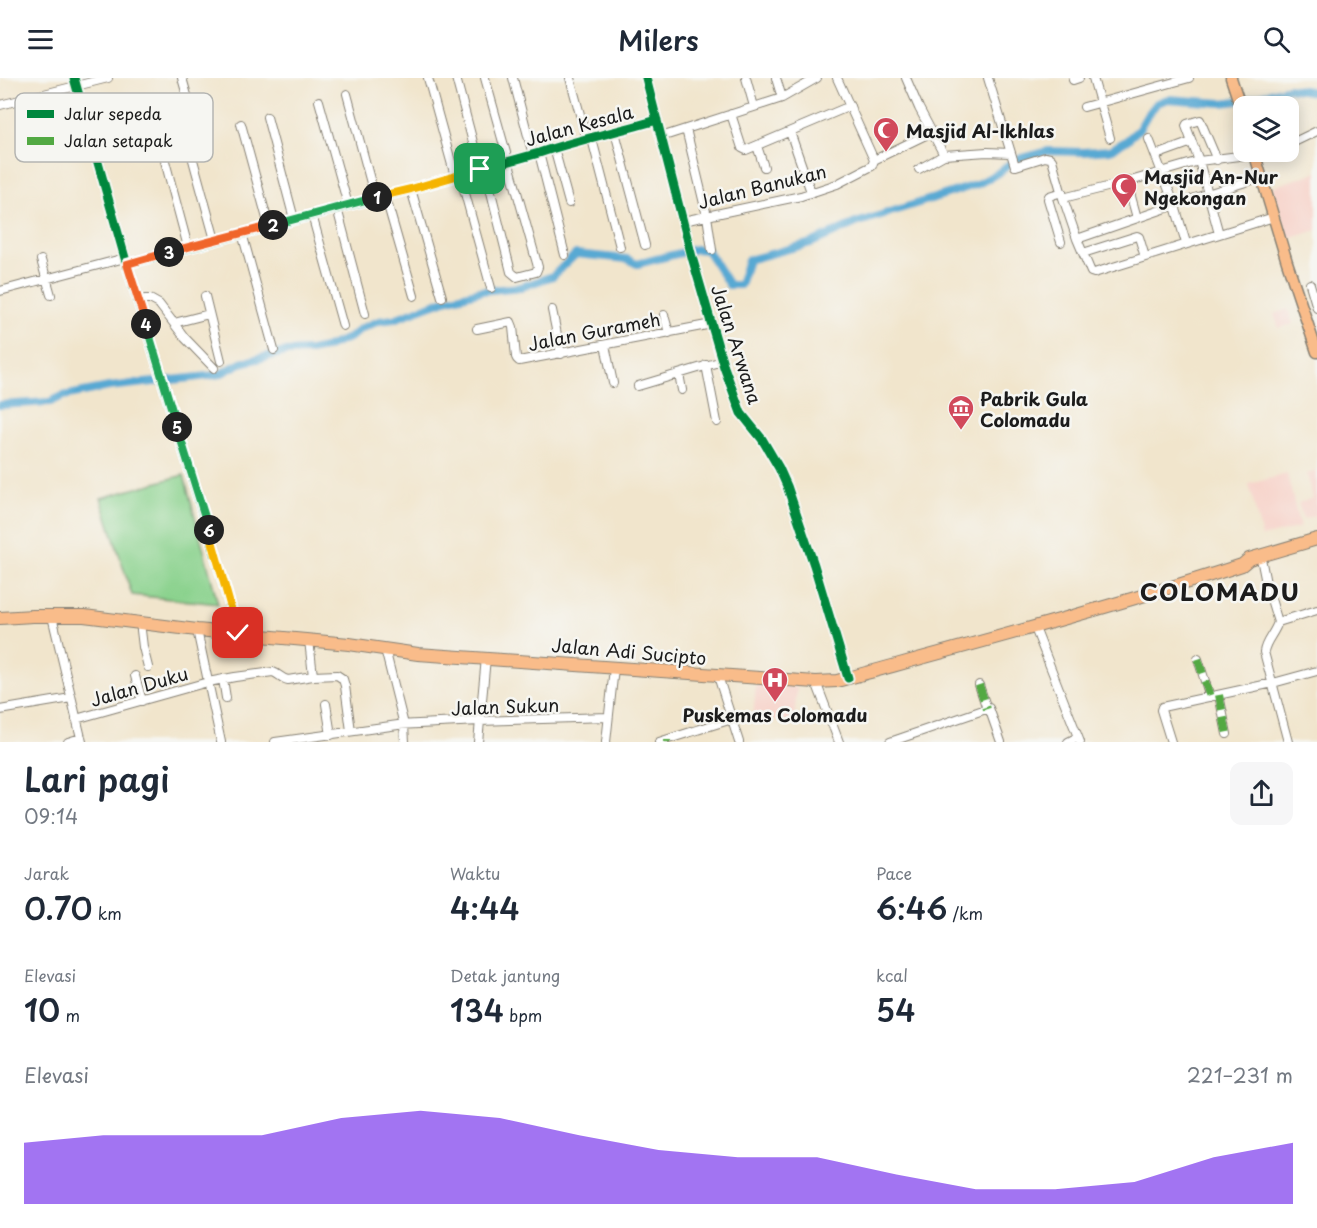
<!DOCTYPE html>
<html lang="id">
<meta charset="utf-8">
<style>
body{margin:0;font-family:"Playpen Sans",sans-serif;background:#f6f6f7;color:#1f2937;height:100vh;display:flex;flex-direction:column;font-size:22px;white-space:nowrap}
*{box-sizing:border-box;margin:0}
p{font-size:20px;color:#747a83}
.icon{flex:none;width:33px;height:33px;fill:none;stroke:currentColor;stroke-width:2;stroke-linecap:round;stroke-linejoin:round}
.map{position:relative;height:664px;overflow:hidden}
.sheet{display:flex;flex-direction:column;background:#fff;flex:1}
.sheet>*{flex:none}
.controls{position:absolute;left:1233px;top:18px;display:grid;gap:12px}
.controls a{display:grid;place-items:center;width:66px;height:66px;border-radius:12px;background:#fff;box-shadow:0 3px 15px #0003;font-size:30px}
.pin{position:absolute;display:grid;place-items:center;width:51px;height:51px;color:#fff;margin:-26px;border-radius:12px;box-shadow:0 3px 9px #0006}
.km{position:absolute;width:30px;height:30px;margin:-15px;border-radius:50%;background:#222;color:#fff;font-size:16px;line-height:30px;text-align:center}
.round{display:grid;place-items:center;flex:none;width:63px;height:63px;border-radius:12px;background:#f6f6f7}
.head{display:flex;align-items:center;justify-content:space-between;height:102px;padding:0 24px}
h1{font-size:33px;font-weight:600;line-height:45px}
.stats{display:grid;grid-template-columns:repeat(3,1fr);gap:9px;height:102px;padding:6px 24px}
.stats div{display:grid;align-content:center}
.stats b{font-size:30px;font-weight:600}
.stats small{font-size:16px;font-weight:400}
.stats p{font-size:16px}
.chart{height:168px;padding:12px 24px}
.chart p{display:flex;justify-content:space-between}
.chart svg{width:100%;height:108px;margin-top:6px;fill:#7c3aed;opacity:.7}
header{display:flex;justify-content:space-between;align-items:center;height:78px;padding:0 24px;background:#fff;font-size:27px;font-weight:600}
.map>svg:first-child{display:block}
</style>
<header><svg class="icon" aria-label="menu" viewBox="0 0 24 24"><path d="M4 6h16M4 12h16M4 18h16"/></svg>Milers<svg class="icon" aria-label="search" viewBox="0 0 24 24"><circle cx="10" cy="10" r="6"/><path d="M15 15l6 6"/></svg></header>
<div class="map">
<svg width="1317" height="664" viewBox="0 0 1317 664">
<rect width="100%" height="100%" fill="#f6f6f2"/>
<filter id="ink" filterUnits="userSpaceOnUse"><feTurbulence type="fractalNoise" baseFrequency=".0167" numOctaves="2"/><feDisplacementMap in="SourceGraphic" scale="12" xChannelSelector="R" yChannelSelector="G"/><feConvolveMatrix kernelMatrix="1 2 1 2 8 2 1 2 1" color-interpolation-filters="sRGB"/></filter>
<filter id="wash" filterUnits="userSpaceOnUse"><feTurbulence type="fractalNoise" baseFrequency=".008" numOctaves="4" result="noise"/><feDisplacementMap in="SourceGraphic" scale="24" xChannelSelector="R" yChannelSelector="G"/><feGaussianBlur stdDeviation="1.35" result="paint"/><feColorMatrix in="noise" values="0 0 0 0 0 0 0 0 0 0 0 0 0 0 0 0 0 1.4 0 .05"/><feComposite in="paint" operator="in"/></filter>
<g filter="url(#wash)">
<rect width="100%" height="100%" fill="#f1e5cc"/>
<path fill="#f7d1c8" d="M1317 94V152L1289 161 1272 109Z
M1288 231 1293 246 1279 250 1274 236Z
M1317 393V437L1303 441 1298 425 1313 420 1307 396Z
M1287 396 1300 449 1262 459 1249 406Z
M756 605 797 609 794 643 753 641Z"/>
<path fill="#8ad28d" stroke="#537754" stroke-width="1.5" d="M184 397 218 526 132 517 101 420Z"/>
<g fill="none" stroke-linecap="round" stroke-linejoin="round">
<path stroke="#59a9d3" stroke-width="8" d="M0 327 50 324 63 318 109 309 208 298 220 296 241 285 285 274 310 273 325 270 351 259 360 251 379 243 394 241 445 222 481 213 521 209 553 198 576 176 627 181 637 186 696 171 707 172 729 207H740L748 182 811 165 856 145 978 106 998 95 1015 82 1048 73 1083 74 1110 72 1126 63 1139 51 1146 39 1157 25 1168 21 1222 25 1246 22 1288 10 1316 14 1317 13"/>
</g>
</g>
<g filter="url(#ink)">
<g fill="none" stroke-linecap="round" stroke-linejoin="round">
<g stroke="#868074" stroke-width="10">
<path id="minor" d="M74 0 125 180 213 468 238 555
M182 0 195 45
M428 0 455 98
M456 0 480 91
M485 0 538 189 536 194 517 199 511 194 485 90
M513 0 533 77
M570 0 587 62
M646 0 692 179 724 289 741 335 762 361 779 390 787 408 814 487 848 600
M746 0 753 25
M776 0 782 20
M837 0 874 82
M906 0 919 30 944 77 919 91
M988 0 1015 88H1016L1045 79 1050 80 1052 82 1063 120 1127 104 1199 83 1255 76
M1093 0 1110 60
M1073 2 1079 0
M347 16 375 120
M319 23 348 127
M0 27 108 0
M1084 29 1189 0
M731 36 742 70 746 72 850 28
M267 39 294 141
M241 46 269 148
M686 51 707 138 712 172
M615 54 645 167
M790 54 811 114
M661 59 782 20 817 0
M187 60 215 162
M592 61 620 169
M1149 61 1175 128 1186 165
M1288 67 1317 53
M161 68 188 169
M757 68 764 89
M554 70 569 125
M539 75 565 177
M944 77 987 74 1010 75
M1156 77 1192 64
M1256 81 1274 74
M874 82 932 54
M1217 82 1200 42 1187 46 1186 48 1199 83 1219 156
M460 97 491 210
M1127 104 1137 140
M411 111 442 219
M385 117 414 218
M1063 120 1077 161 1091 194 1094 195 1274 139
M337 130 365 236
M312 137 343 248
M683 143 801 118 837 106 872 88 874 82
M242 155 274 272
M1077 161 1207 116 1262 99
M1061 164 1048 121 1049 118 1062 114
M1083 175 1137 158 1139 159 1145 179
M41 182 51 217
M127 186 411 111 539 75C577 62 617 54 657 42
M1310 206 1317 230
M0 213 125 180
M205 218 221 283
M139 223 145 221H150L159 226 185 260 214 290
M552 232 561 276
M664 237 669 255
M174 245 209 236
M477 251 511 244 513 249 516 279 517 281 519 283 712 246
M605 267 613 305
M706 287 717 344
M679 296 682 312
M638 308 722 283
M1262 485 1266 505 1278 544C1275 555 1265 563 1264 574L1288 664
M52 538 82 664
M140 544 143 569 148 589
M1278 544 1317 532
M1035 550 1080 664
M197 552 221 664
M309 562 313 598 337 597 343 601 345 608 351 653
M385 571 404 647 405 664
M1198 581 1210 619
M135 598 142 623
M718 598 739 664
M223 601 226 620
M816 604 839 664
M979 607 987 631
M1219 617 1227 656
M326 626 331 657
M0 632 71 620
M76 641 208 604 235 599 273 594C279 596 282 601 288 602L313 598
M68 664 81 660
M275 664 398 647 480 643 608 639
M478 664 486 580
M606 664 614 590
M659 664 732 641
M890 664 989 630 1001 664
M1068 664 1078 659
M1171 664 1161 632 1162 629 1273 605 1317 593"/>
</g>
<g stroke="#868074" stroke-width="13">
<path id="major" d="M1231 0 1244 39
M1254 74 1287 184 1317 274"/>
</g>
<g stroke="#868074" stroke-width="14">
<path id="highway" d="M0 540 33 538H84L197 552 349 566 418 576 816 604 837 603 848 600C980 564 1112 529 1242 487L1249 481 1317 461"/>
</g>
<use href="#minor" stroke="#fff" stroke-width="8"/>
<use href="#major" stroke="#f9bc8a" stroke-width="10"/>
<use href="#highway" stroke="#f9bc8a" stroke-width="12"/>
<path stroke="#52a943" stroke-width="8" stroke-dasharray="15 8" stroke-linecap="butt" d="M1198 581 1210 619
M979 607 987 631
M1219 617 1227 656
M667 662V664"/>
<g stroke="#f6f6f2" stroke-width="13">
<path id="cycleway" d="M74 0 125 180 213 468 238 555
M646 0 692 179 724 289 741 335 762 361 779 390 787 408 814 487 848 600
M127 186 411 111 539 75C577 62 617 54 657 42"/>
</g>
<use href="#cycleway" stroke="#00873e" stroke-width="9"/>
</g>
</g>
<g fill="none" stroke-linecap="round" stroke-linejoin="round" filter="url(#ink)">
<g stroke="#fff" stroke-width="12">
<path id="split-1" d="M377 119 411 111 480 91"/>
</g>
<g stroke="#fff" stroke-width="12">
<path id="split-2" d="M273 147 377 119"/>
</g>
<g stroke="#fff" stroke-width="12">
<path id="split-3" d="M169 174 273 147"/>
</g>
<g stroke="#fff" stroke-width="12">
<path id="split-4" d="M146 246 127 186 169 174"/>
</g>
<g stroke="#fff" stroke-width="12">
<path id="split-5" d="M146 246 177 349"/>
</g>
<g stroke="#fff" stroke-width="12">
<path id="split-6" d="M177 349 209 452"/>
</g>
<g stroke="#fff" stroke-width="12">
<path id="split-7" d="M209 452 238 555"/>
</g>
<use href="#split-1" stroke="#f5b400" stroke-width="8"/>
<use href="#split-2" stroke="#22a559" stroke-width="8"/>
<use href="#split-3" stroke="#f0652b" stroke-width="8"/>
<use href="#split-4" stroke="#f0652b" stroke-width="8"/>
<use href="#split-5" stroke="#22a559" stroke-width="8"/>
<use href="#split-6" stroke="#22a559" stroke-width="8"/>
<use href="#split-7" stroke="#f5b400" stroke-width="8"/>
</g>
<defs>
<g id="mosque-pin" transform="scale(1.35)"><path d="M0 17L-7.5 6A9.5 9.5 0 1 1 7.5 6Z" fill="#d1495b" stroke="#f6f6f2"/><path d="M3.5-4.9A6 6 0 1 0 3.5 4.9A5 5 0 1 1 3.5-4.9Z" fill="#fff"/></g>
<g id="museum-pin" transform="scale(1.35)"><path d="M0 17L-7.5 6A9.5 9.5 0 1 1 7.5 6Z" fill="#d1495b" stroke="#f6f6f2"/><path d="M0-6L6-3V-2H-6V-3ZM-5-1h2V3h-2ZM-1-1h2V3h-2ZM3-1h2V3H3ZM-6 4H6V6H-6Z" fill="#fff"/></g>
<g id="hospital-pin" transform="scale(1.35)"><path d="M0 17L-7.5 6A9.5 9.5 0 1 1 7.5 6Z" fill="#d1495b" stroke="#f6f6f2"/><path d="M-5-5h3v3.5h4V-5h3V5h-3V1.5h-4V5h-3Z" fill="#fff"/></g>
</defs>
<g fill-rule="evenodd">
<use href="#mosque-pin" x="886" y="52"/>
<use href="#mosque-pin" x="1124" y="108"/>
<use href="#museum-pin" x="961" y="330"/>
<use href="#hospital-pin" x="775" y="602"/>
</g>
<g text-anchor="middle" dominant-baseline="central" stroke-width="5" stroke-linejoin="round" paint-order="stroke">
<g font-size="18" fill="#1c1c1c" stroke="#f6f6f2">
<text transform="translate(579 47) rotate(-15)">Jalan Kesala</text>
<text transform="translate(762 108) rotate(-14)">Jalan Banukan</text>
<text transform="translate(594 253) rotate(-11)">Jalan Gurameh</text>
<text transform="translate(737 266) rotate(72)">Jalan Arwana</text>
<text transform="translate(629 573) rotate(5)">Jalan Adi Sucipto</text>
<text transform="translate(139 608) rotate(-16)">Jalan Duku</text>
<text transform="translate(505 628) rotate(-2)">Jalan Sukun</text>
</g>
<g font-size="18" font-weight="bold" fill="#1c1c1c" stroke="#f6f6f2" text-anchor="start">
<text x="906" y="52">Masjid Al-Ikhlas</text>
<text x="1144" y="98">Masjid An-Nur<tspan x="1144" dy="21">Ngekongan</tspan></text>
<text x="980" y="320">Pabrik Gula<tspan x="980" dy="21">Colomadu</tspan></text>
<text x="775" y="636" text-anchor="middle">Puskemas Colomadu</text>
</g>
<g font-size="24" font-weight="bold" letter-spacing="1.5" fill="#1c1c1c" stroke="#f6f6f2">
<text x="1220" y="513">COLOMADU</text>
</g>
</g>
<rect x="15" y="15" width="198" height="69" rx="9" fill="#f6f6f2" stroke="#b5b5b2" stroke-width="1.5"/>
<rect x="27" y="32" width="27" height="8" fill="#00873e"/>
<rect x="27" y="59" width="27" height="8" fill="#52a943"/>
<g font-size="16" fill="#1c1c1c">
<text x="64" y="42">Jalur sepeda</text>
<text x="64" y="69">Jalan setapak</text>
</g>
</svg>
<div class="controls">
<a><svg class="icon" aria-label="layers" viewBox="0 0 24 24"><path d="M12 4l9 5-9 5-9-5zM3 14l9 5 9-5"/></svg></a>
</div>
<div class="pin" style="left:480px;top:91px;background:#1e9e55"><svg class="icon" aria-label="arrive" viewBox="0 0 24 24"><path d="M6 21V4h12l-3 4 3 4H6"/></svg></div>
<div class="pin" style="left:238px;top:555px;background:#d93025"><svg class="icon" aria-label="check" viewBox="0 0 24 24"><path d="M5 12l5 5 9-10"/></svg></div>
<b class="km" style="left:377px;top:119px">1</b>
<b class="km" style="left:273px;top:147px">2</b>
<b class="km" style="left:169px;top:174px">3</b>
<b class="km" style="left:146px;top:246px">4</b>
<b class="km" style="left:177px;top:349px">5</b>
<b class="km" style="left:209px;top:452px">6</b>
</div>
<section class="sheet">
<div class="head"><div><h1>Lari pagi</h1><p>09:14</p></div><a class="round"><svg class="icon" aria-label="share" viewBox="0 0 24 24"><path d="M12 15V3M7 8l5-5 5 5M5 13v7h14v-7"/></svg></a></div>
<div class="stats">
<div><p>Jarak</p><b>0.70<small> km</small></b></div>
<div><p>Waktu</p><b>4:44</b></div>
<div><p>Pace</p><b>6:46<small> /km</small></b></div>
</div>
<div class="stats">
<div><p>Elevasi</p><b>10<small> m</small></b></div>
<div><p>Detak jantung</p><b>134<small> bpm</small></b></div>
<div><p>kcal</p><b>54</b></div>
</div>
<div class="chart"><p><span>Elevasi</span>221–231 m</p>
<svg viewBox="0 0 160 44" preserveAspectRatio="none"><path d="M0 44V19L10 16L20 16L30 16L40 9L50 6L60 9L70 16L80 22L90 25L100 25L110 32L120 38L130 38L140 35L150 25L160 19V44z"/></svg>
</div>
</section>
